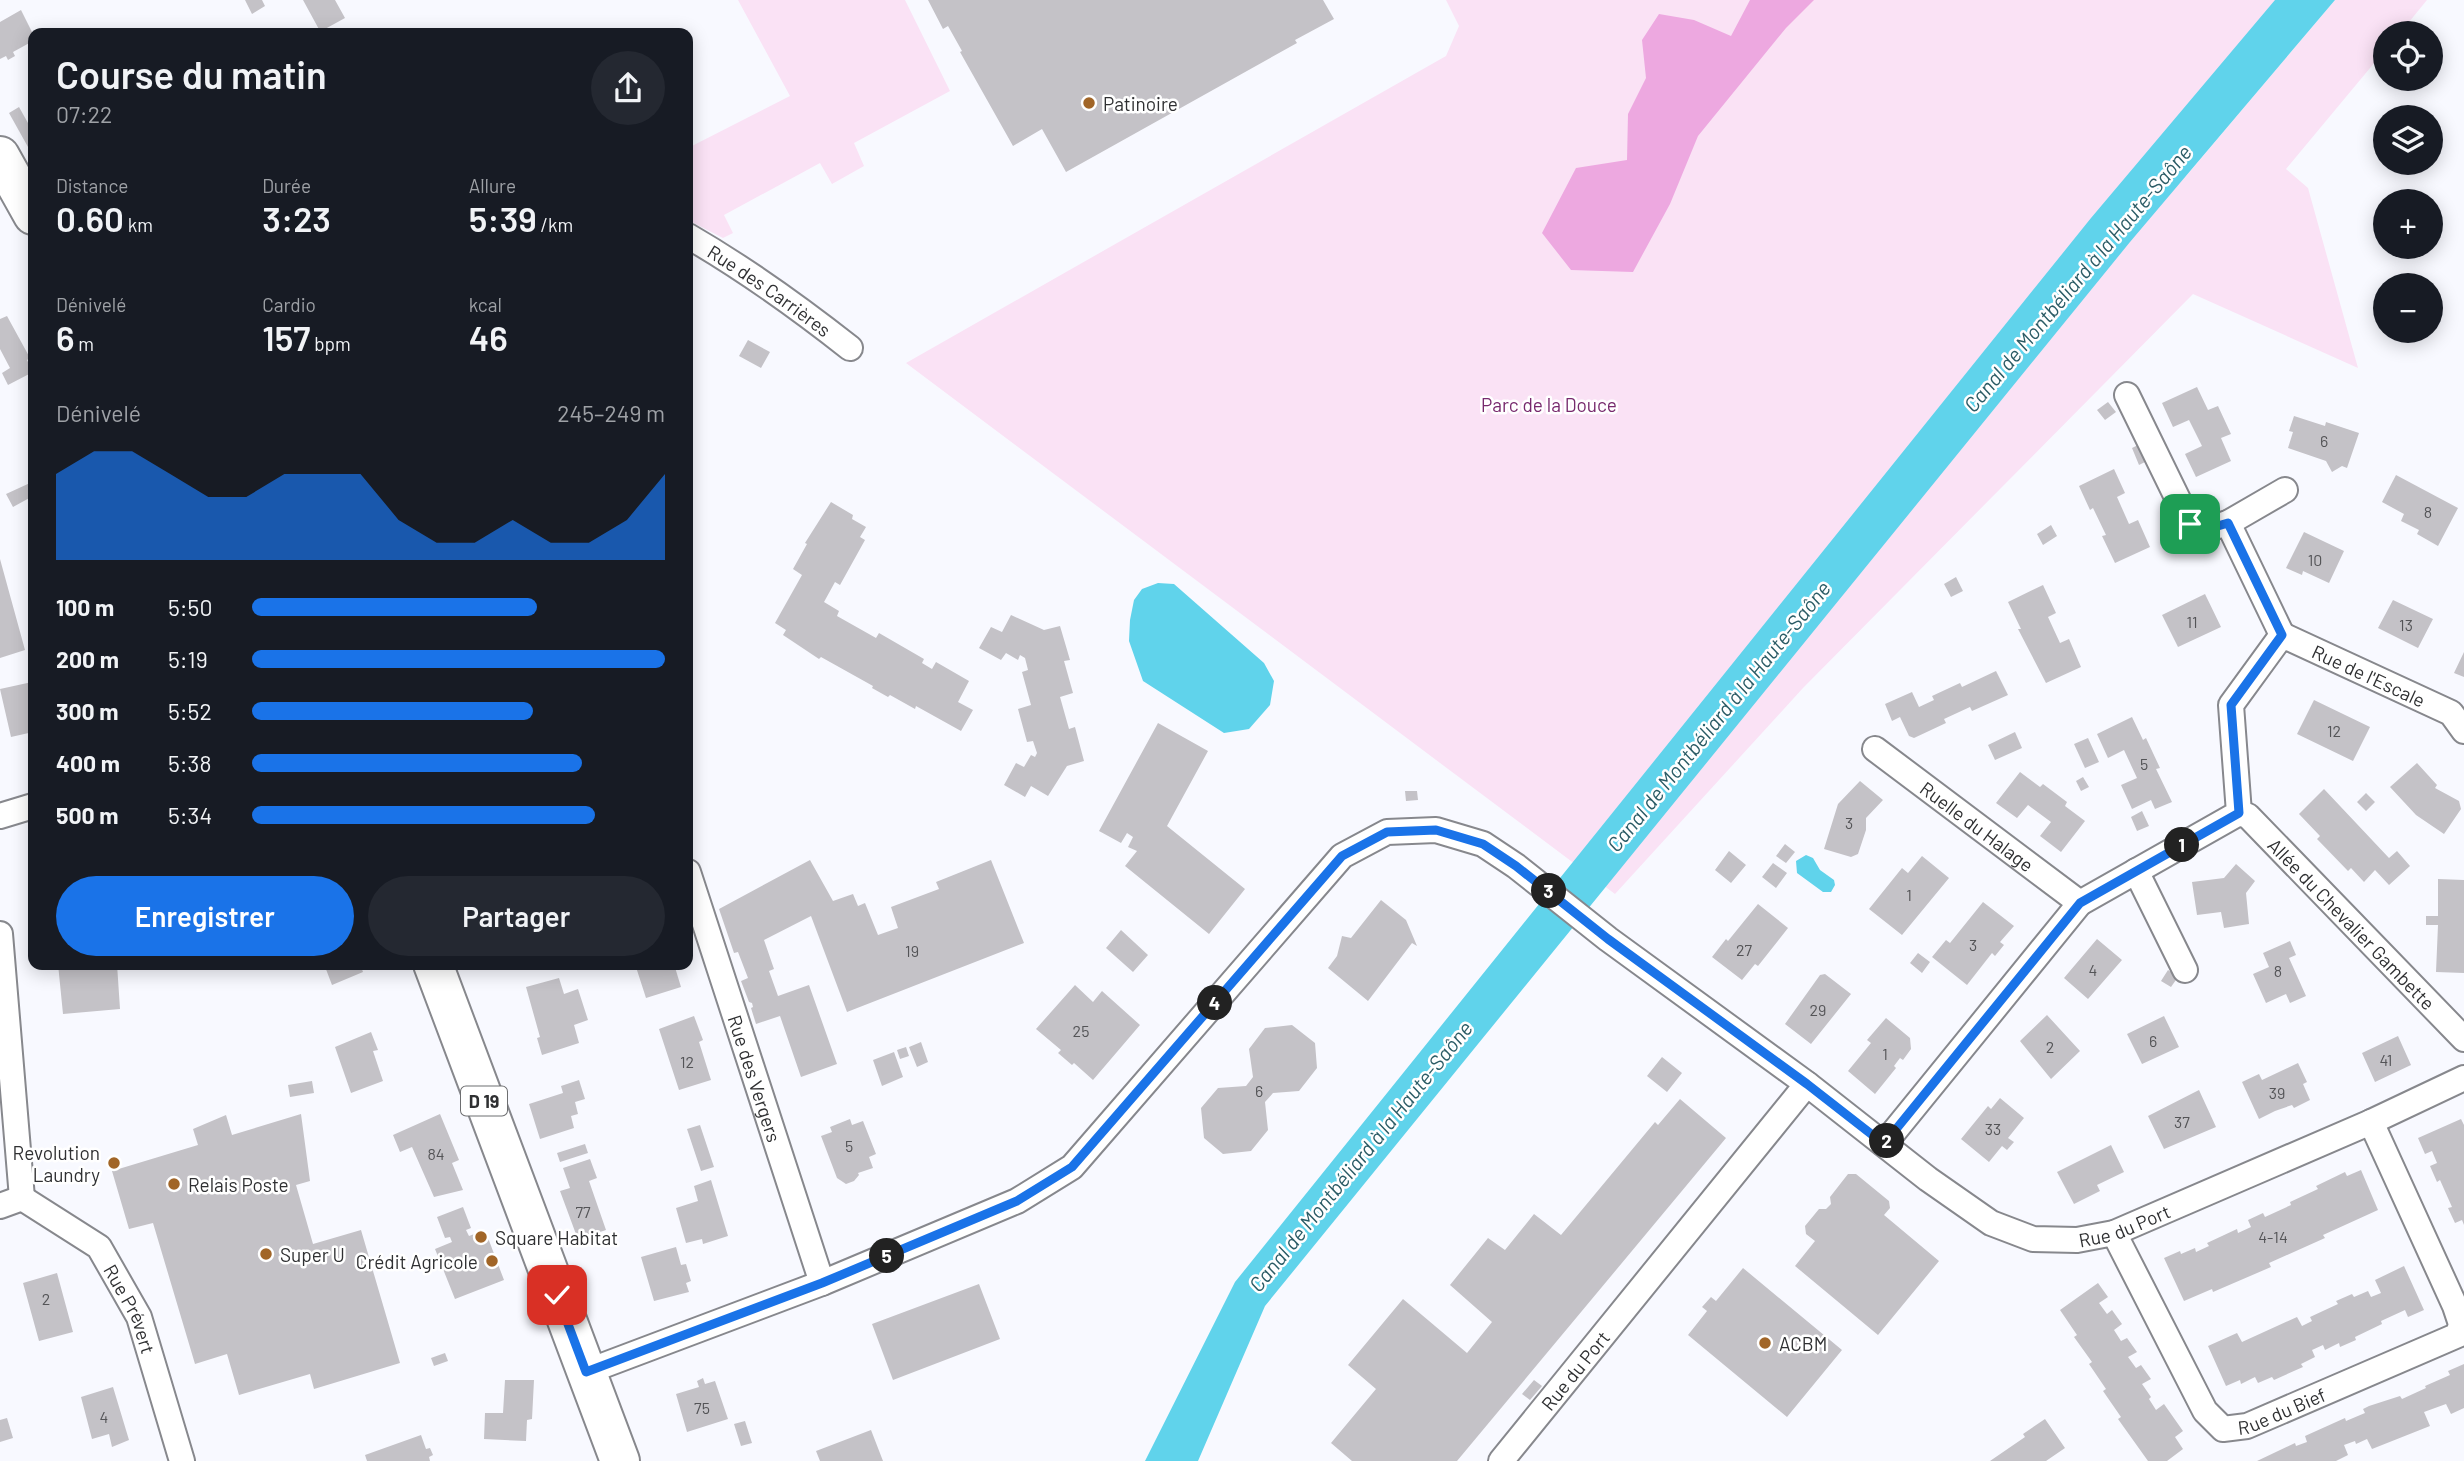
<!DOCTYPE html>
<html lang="fr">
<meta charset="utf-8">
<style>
body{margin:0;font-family:Barlow,sans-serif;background:#242831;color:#f1f3f6;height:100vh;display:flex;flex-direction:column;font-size:26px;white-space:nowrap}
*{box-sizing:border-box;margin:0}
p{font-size:23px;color:#9ea1a6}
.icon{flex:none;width:38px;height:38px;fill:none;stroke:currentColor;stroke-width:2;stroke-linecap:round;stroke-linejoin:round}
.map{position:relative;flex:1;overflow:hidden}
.side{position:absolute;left:28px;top:28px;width:665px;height:942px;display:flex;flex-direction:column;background:#171b24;border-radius:14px;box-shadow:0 4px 18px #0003}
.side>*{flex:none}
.buttons{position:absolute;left:2373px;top:21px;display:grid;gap:14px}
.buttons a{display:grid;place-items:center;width:70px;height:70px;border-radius:50%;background:#171b24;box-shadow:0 4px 18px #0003;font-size:35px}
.pin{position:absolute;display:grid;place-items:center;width:60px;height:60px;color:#fff;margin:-30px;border-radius:14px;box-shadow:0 4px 10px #0006}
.km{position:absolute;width:35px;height:35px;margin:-18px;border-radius:50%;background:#222;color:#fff;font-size:19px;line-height:35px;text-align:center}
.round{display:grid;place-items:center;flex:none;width:74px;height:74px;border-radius:37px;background:#242831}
.headline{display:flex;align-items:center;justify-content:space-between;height:119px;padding:0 28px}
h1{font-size:38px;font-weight:600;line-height:52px}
.figures{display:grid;grid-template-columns:repeat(3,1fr);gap:10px;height:119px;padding:7px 28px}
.figures div{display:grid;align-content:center}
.figures b{font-size:35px;font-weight:600}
.figures small{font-size:19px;font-weight:400}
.figures p{font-size:19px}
.chart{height:196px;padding:14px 28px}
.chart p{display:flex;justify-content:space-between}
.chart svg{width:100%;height:126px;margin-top:7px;fill:#1a73e8;opacity:.7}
.primary-button{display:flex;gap:14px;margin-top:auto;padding:14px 28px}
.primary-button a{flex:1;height:80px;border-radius:42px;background:#1a73e8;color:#fff;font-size:28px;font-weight:600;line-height:80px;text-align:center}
.primary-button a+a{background:#242831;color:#f1f3f6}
ul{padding:0 28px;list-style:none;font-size:23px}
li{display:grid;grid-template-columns:112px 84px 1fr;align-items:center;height:52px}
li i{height:18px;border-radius:9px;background:#1a73e8}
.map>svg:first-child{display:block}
</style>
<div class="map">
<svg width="2464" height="1461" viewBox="0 0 2464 1461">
<rect width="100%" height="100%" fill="#f8f9ff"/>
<path fill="#fae2f5" d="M738 0H905L950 91 854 143 864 166 832 184 820 163 724 215 733 233 723 238 688 220V148L790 96Z
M1446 0H2322L2182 181 2335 0H2427L2400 33H2385V50L2286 169 2308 188 2358 368 2193 294 1803 688 1615 894 906 363 1446 56 1459 26Z"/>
<path fill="#eda8e0" d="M1750 0H1814L1786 28 1698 136 1670 204 1633 272 1571 270 1542 233 1576 168 1627 160 1628 114 1646 78 1642 40 1659 14 1694 20 1731 36Z"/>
<path fill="#60d3eb" d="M2275 0H2335L2130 242 1265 1306 1198 1461H1145L1235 1282 2091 218Z
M1158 583 1174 584 1264 663 1274 681 1270 705 1249 729 1224 733 1143 681 1129 641 1130 620 1134 600 1142 589Z
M1806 855 1813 858 1820 870 1834 880 1835 885 1831 892H1823L1797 873 1796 861Z"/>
<path fill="#c4c2c7" d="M245 0H262L265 6 252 14Z
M303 0H335L345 18 325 29 327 33H321Z
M928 0H1323L1334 19 1295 40 1297 43 1066 172 1042 129 1013 146 960 52 962 51 948 26 943 29Z
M21 10 33 34V41L13 52 15 56 8 60 6 56 0 59V22Z
M19 107 28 123 33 120V145L28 147 9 113Z
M7 316 30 358 27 360 33 372 8 385 2 373 10 368 0 349V319Z
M748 340 770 352 761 368 739 356Z
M2197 387 2208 410 2218 406 2231 434 2221 438 2231 461 2196 477 2185 454 2202 446 2189 420 2173 427 2162 403Z
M2108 402 2116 412 2105 420 2097 410Z
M2294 416 2325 426 2326 422 2359 433 2347 468 2342 466 2332 472 2326 461 2288 448 2293 432 2289 431Z
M2144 442 2151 459 2139 465 2132 448Z
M2114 469 2125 493 2117 497 2129 524 2138 520 2150 547 2115 563 2102 536 2106 535 2093 508 2090 510 2079 486Z
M2396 475 2458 508 2438 546 2417 534 2419 530 2401 521 2404 514 2382 502Z
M30 483 33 485V496L13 507 6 494Z
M831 502 853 515 852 519 866 527 860 537 865 540 840 585 835 582 824 602 839 611 837 616 876 638 879 633 924 659 922 663 932 669 936 662 969 681 958 702 973 710 961 731 916 706 915 709 890 695 888 697 872 688 873 686 821 657 819 659 783 635 786 630 775 623 802 575 793 569 807 544 805 543Z
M2051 525 2057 536 2043 545 2037 534Z
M2304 532 2344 551 2329 583 2303 571 2302 575 2286 568Z
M0 559 25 650 0 658Z
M1956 577 1963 591 1951 597 1944 584Z
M2043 585 2056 613 2048 617 2060 643 2069 639 2081 667 2046 683 2018 629H2021L2008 602Z
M2205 594 2221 627 2178 647 2162 615Z
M2393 600 2433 619 2418 648 2378 628Z
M1011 615 1044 630 1060 626 1070 660 1064 661 1073 693 1060 697 1069 729 1075 727 1084 761 1067 766 1048 796 1031 786 1025 797 1004 785 1016 763 1024 767 1031 755 1035 757 1037 753 1033 741 1027 742 1018 709 1031 705 1022 672 1028 670 1025 658 1020 655 1018 660 1006 653 1001 660 979 648 991 627 1002 632Z
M2464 652V677L2454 673Z
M1996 671 2008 695 1972 711 1970 707 1944 719 1946 723 1914 738 1909 736 1900 717 1892 721 1885 704 1912 692 1919 707 1934 700 1932 696 1960 683 1962 687Z
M32 682 33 732 11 737 0 689Z
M2314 700 2370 727 2353 761 2297 734Z
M2132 717 2143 740 2146 738 2160 768 2156 769 2172 802 2155 809 2151 800 2132 809 2121 785 2137 778 2124 750 2108 758 2097 734Z
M1158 723 1208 751 1167 826 1245 889 1209 934 1125 866 1137 851 1128 847 1133 837 1127 833 1121 843 1099 831Z
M2015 732 2022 748 1995 760 1988 745Z
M2088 738 2099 762 2085 768 2074 744Z
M2417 763 2437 785 2435 788 2459 801 2461 809 2444 834 2416 815 2390 787Z
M2020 772 2040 787 2043 784 2067 802 2065 806 2085 821 2061 852 2040 836 2051 822 2028 805 2017 818 1996 803Z
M2083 777 2089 787 2081 791 2076 781Z
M1860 781 1883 800 1866 818V830L1858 854 1851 857 1824 849 1838 804Z
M2324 789 2389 858 2397 851 2410 866 2389 885 2375 870 2364 882 2351 868 2348 871 2317 839 2320 836 2299 814Z
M1405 791H1417L1418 800 1406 801Z
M2366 793 2375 802 2366 811 2357 802Z
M2142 811 2149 826 2137 831 2131 817Z
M1785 844 1795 852 1786 863 1776 856Z
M1729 851 1746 865 1731 883 1715 870Z
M1922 856 1949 878 1902 935 1869 909 1902 868 1908 873Z
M810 860 833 901 853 894 858 906 865 903 878 935 898 928 891 907 939 889 936 882 991 860 1024 943 847 1012 811 916 764 940 774 969 769 971 778 996 809 985 837 1064 801 1077 780 1016 756 1024 751 1008 753 1007 752 1003 749 1002 741 981 748 978 738 952 734 953 719 909Z
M1773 863 1787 873 1776 888 1762 877Z
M2236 864 2255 881 2246 893 2249 924 2224 928 2221 912 2197 915 2192 882 2224 878Z
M2438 879 2464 880V973L2436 972 2438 925H2426V916H2438Z
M1381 900 1406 920 1417 946 1412 943 1368 1001 1328 968 1337 956 1342 936 1351 938Z
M1983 902 2014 926 2000 942 2004 945 1995 956 1992 953 1967 985 1932 957 1946 940 1950 943Z
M1758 904 1788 928 1758 966 1755 964 1742 980 1712 957 1726 939 1728 941Z
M1121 930 1148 955 1133 972 1106 948Z
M2097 939 2122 960 2088 999 2064 978Z
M2290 941 2296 955 2289 958 2306 996 2290 1003 2286 994 2266 1003 2253 974 2269 967 2263 953Z
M1918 953 1930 962 1922 973 1910 963Z
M58 964H117L120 1009 63 1014Z
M324 964H360L363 972 332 985Z
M635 964H674L681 987 646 998Z
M2168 970 2178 977 2171 987 2161 981Z
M1825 974 1851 994 1811 1044 1785 1024 1820 975Z
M559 978 564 994 578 989 588 1020 574 1025 579 1043 542 1055 537 1038 540 1037 526 987Z
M1075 985 1093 1002 1102 991 1140 1025 1093 1080 1074 1063 1072 1065 1058 1053 1061 1050 1036 1029Z
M2047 1015 2080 1051 2051 1079 2020 1041Z
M694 1016 703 1040 699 1042 711 1080 679 1090 659 1029Z
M2164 1016 2179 1047 2142 1064 2127 1034Z
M1886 1018 1910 1038 1911 1049 1903 1060 1900 1058 1894 1066 1896 1068 1875 1094 1848 1071 1871 1043 1867 1040Z
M1292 1025 1315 1043 1317 1068 1299 1091 1273 1093 1265 1102 1268 1130 1251 1151 1223 1154 1204 1138 1201 1108 1218 1088 1246 1086 1253 1077 1249 1049 1265 1028Z
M371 1032 378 1050 373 1051 383 1081 351 1093 335 1047Z
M2398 1036 2411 1065 2375 1082 2362 1053Z
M921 1042 928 1062 917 1067 909 1047Z
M906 1047 909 1056 900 1059 897 1050Z
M894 1052 903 1077 882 1086 873 1060Z
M1662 1057 1682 1073 1667 1092 1647 1076Z
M2298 1063 2307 1082 2303 1084 2310 1100 2294 1108 2292 1105 2275 1111 2259 1119 2242 1082 2259 1074 2262 1080Z
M579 1080 585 1099 575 1102 578 1114 571 1116 574 1128 540 1139 529 1104 563 1093 561 1086Z
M312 1081 314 1093 290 1097 288 1085Z
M2199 1090 2216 1127 2164 1149 2148 1116Z
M2000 1098 2024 1118 2008 1138 2014 1142 2007 1150 2002 1146 1989 1162 1961 1139 1988 1106 1991 1109Z
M1680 1099 1726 1138 1457 1461H1352L1331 1443 1376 1389 1348 1365 1403 1299 1467 1353 1492 1322 1450 1285 1488 1238 1505 1250 1534 1214 1561 1235 1655 1122 1658 1125Z
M301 1114 310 1181 296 1185 313 1244 361 1230 400 1363 314 1389 310 1374 239 1395 227 1354 195 1364 153 1223 129 1229 112 1171 198 1145 193 1129 226 1115 232 1135Z
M440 1114 459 1160 452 1163 463 1190 434 1197 412 1147 400 1152 393 1135Z
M850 1119 852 1125 863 1121 876 1154 869 1157 873 1168 858 1173 859 1175 854 1181 846 1184 837 1178 821 1136 832 1132 830 1127Z
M2461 1119 2464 1125V1225L2462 1220 2455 1223 2448 1208 2452 1207 2440 1180 2437 1182 2430 1166 2437 1163 2432 1151 2425 1154 2418 1138Z
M700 1125 714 1167 701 1171 687 1129Z
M585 1144 588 1153 560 1162 557 1153Z
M2111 1145 2124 1172 2097 1185 2100 1191 2074 1204 2057 1172Z
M590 1159 597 1178 589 1181 606 1230 591 1235 593 1241 580 1245 560 1191 570 1188 563 1168Z
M2361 1170 2378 1210 2323 1235 2325 1238 2269 1263 2271 1267 2213 1292 2212 1289 2184 1301 2164 1258 2180 1251 2181 1254 2195 1248 2196 1252 2209 1246 2207 1243 2237 1229 2238 1233 2251 1227 2248 1220 2263 1213 2265 1217 2291 1205 2290 1202 2318 1189 2316 1186 2345 1172 2347 1176Z
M1848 1174H1856L1889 1201 1890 1208 1884 1215 1939 1261 1878 1335 1795 1266 1815 1241 1806 1234 1805 1226 1819 1209H1826L1831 1204 1830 1197Z
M711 1180 728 1236 703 1244 702 1239 686 1243 676 1208 698 1201 694 1186Z
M463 1207 471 1228 466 1230 469 1236 485 1230 504 1280 455 1299 435 1249 452 1242 450 1237 445 1238 437 1217Z
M676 1247 681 1265 686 1264 691 1281 686 1283 689 1292 654 1301 641 1257Z
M2404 1266 2424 1310 2408 1317 2405 1310 2381 1321 2382 1324 2355 1337 2356 1340 2340 1347 2339 1343 2325 1350 2323 1345 2312 1350 2315 1357 2301 1364 2303 1367 2274 1380 2272 1377 2258 1383 2255 1377 2241 1384 2240 1380 2226 1386 2208 1346 2237 1333 2242 1342 2297 1317 2302 1326 2312 1321 2310 1317 2338 1304 2336 1301 2352 1294 2354 1297 2368 1291 2371 1297 2381 1293 2375 1280Z
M1743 1268 1842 1350 1787 1417 1688 1335 1707 1311 1702 1307 1711 1297 1716 1301Z
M57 1273 73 1332 39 1341 23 1283Z
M2098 1283 2108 1297 2099 1303 2107 1314 2112 1310 2122 1324 2114 1330 2121 1341 2127 1338 2137 1352 2128 1357 2136 1368 2141 1365 2151 1379 2142 1384 2151 1397 2149 1399 2156 1410 2164 1404 2183 1431 2175 1437 2183 1449 2167 1461H2148L2118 1419 2121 1417 2103 1391 2106 1389 2089 1364 2092 1362 2074 1337 2077 1335 2060 1310Z
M979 1284 1000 1339 893 1380 872 1324Z
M445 1353 448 1361 434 1366 431 1358Z
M2464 1364V1408L2451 1414 2446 1404 2424 1412 2430 1426 2372 1449 2367 1439 2356 1444 2355 1441 2344 1445 2348 1455 2336 1461H2257L2295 1443 2296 1446 2307 1442 2305 1436 2345 1418 2346 1421 2365 1413 2363 1409 2369 1406 2400 1396 2402 1399 2426 1388 2425 1386 2450 1375 2448 1371Z
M703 1378 705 1384 715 1381 728 1419 687 1432 676 1394 699 1387 697 1381Z
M505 1380H534L532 1419 527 1420 526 1441 484 1439 485 1413H503Z
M1534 1380 1542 1386 1530 1400 1522 1394Z
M113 1387 129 1440 112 1447 109 1434 92 1439 81 1397Z
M7 1418 13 1438 0 1442V1420Z
M2045 1419 2065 1448 2046 1461H1990L2025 1437 2023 1434Z
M745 1421 752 1443 741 1446 734 1424Z
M871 1430 883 1461H820L816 1451Z
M421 1435 426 1449 430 1448 433 1455 429 1457 430 1461H367L365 1455Z"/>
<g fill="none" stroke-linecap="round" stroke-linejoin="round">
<g stroke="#87888d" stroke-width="28">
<g id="minor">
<path id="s1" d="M688 236C745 269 798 307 850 348"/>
<path d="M2127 395 2190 524 2211 528 2228 523 2282 635"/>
<path d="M2228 523 2285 490"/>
<path id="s2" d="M1875 749 2080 903"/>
<path id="s3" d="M2239 813 2248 816 2464 1039"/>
<path d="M0 816 33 806"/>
<path d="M2136 871 2185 970"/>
<path id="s4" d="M688 872 822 1283"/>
<path d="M0 934 22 1198"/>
<path id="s5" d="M1884 1144 2080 903 2239 813 2231 705 2282 635 2451 713 2464 731"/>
<path id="s6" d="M22 1198 99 1247 139 1317 182 1461"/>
<path d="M0 1206 22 1198"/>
<path id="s7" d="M2114 1233 2205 1411 2223 1429 2247 1426 2458 1335 2461 1324 2455 1306 2371 1122"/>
<path id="s8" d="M586 1372 822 1283 1017 1201 1072 1167 1342 856 1387 832 1436 830 1483 844 1516 866 1608 939 1807 1084 1928 1179 1991 1223 2033 1239 2077 1240 2114 1233 2371 1122 2464 1078"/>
<path id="s9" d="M1501 1461 1807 1084"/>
</g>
</g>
<g stroke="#87888d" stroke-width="42">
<path id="primary" d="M0 156 33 215
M433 964 620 1461"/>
</g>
<use href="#minor" stroke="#fff" stroke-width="24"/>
<use href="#primary" stroke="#fff" stroke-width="38"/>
</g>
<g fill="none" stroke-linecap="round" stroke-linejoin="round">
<g stroke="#fff" stroke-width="14">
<path id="route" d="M557 1295 586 1372 822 1283 1017 1201 1072 1167 1342 856 1387 832 1436 830 1483 844 1516 866 1608 939 1807 1084 1884 1144 2080 903 2239 813 2231 705 2282 635 2228 523 2211 528 2190 524"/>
</g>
<use href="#route" stroke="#1a73e8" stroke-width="9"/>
</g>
<g fill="#a16527" stroke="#fff" stroke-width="2.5">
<circle cx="1089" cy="103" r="7"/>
<circle cx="114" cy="1163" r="7"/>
<circle cx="174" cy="1184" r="7"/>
<circle cx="481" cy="1237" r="7"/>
<circle cx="266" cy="1254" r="7"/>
<circle cx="492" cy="1261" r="7"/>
<circle cx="1765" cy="1343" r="7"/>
</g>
<g text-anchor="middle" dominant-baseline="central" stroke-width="5" stroke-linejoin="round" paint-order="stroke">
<g font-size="16" fill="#545457">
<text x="2324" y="440">6</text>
<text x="2428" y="511">8</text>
<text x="2315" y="559">10</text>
<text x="2192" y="621">11</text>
<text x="2406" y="624">13</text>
<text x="2334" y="730">12</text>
<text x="2144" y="763">5</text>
<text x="1849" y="822">3</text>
<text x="1909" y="894">1</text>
<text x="1973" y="944">3</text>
<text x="1744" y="949">27</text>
<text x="912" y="950">19</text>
<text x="2093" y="969">4</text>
<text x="2278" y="970">8</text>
<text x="1818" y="1009">29</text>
<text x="1081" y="1030">25</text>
<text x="2153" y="1040">6</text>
<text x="2050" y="1046">2</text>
<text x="1885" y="1053">1</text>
<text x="2386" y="1059">41</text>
<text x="687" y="1061">12</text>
<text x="1259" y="1090">6</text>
<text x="2277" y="1092">39</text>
<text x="2182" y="1121">37</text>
<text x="1993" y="1128">33</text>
<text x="849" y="1145">5</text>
<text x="436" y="1153">84</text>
<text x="583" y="1211">77</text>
<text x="2273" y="1236">4-14</text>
<text x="46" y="1298">2</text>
<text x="702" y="1407">75</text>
<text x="104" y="1416">4</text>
</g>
<rect fill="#fff" stroke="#6d6e70" stroke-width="2" x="461" y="1086.5" width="46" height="29" rx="5"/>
<g font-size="18" font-weight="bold" fill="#2f3032">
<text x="484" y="1101">D 19</text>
</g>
<g font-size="19" fill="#2f3032" stroke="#fff" text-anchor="start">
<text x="1103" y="103">Patinoire</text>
<text x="100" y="1152" text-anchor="end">Revolution<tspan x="100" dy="22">Laundry</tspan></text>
<text x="188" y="1184">Relais Poste</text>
<text x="495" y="1237">Square Habitat</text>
<text x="280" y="1254">Super U</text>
<text x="478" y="1261" text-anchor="end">Crédit Agricole</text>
<text x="1779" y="1343">ACBM</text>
</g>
<g font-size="19" fill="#2f3032" stroke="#fff">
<text stroke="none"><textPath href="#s1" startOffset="98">Rue des Carrières</textPath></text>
<text stroke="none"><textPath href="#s5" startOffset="784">Rue de l'Escale</textPath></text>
<text stroke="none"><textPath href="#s2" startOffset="128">Ruelle du Halage</textPath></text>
<text stroke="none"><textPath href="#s3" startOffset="159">Allée du Chevalier Gambette</textPath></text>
<text stroke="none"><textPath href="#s4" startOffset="217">Rue des Vergers</textPath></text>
<text stroke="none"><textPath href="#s8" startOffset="1862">Rue du Port</textPath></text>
<text stroke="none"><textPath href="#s6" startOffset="161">Rue Prévert</textPath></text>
<text stroke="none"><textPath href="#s9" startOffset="117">Rue du Port</textPath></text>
<text stroke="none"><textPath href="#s7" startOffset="287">Rue du Bief</textPath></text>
</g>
<g font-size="19" fill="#77296d" stroke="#fff">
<text x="1549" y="404">Parc de la Douce</text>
</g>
<g font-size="21" font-style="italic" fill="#2b5c66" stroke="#fff">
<text transform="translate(2077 278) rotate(-50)">Canal de Montbéliard à la Haute-Saône</text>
<text transform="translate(1718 716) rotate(-51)">Canal de Montbéliard à la Haute-Saône</text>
<text transform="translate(1360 1156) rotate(-51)">Canal de Montbéliard à la Haute-Saône</text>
</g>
</g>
</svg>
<div class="buttons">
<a><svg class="icon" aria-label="locate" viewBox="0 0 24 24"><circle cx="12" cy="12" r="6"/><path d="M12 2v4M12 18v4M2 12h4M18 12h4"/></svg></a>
<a><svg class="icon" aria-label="layers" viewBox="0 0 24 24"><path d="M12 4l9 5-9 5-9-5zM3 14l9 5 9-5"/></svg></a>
<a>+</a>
<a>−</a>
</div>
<div class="pin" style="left:2190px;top:524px;background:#1e9e55"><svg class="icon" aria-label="arrive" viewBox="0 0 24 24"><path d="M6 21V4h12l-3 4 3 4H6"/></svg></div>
<div class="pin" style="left:557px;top:1295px;background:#d93025"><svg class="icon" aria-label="check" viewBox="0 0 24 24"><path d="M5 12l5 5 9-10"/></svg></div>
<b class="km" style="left:2182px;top:845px">1</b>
<b class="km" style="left:1887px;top:1141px">2</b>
<b class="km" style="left:1549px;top:891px">3</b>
<b class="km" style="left:1215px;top:1003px">4</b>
<b class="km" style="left:887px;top:1256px">5</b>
<section class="side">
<div class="headline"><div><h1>Course du matin</h1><p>07:22</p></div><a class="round"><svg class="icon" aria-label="share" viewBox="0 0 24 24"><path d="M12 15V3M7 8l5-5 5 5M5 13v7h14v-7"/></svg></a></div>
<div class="figures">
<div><p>Distance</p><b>0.60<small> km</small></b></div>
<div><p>Durée</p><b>3:23</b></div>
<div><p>Allure</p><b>5:39<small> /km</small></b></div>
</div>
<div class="figures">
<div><p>Dénivelé</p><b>6<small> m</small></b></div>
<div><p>Cardio</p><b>157<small> bpm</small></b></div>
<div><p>kcal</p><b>46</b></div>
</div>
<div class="chart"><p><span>Dénivelé</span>245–249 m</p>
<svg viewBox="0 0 160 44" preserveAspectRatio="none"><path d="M0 44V14L10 6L20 6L30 14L40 22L50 22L60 14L70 14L80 14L90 30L100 38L110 38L120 30L130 38L140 38L150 30L160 14V44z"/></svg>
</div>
<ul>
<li><b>100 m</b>5:50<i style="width:69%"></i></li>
<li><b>200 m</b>5:19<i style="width:100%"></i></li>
<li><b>300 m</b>5:52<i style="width:68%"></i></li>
<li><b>400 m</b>5:38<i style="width:80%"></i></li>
<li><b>500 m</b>5:34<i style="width:83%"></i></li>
</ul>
<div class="primary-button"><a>Enregistrer</a><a>Partager</a></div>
</section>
</div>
